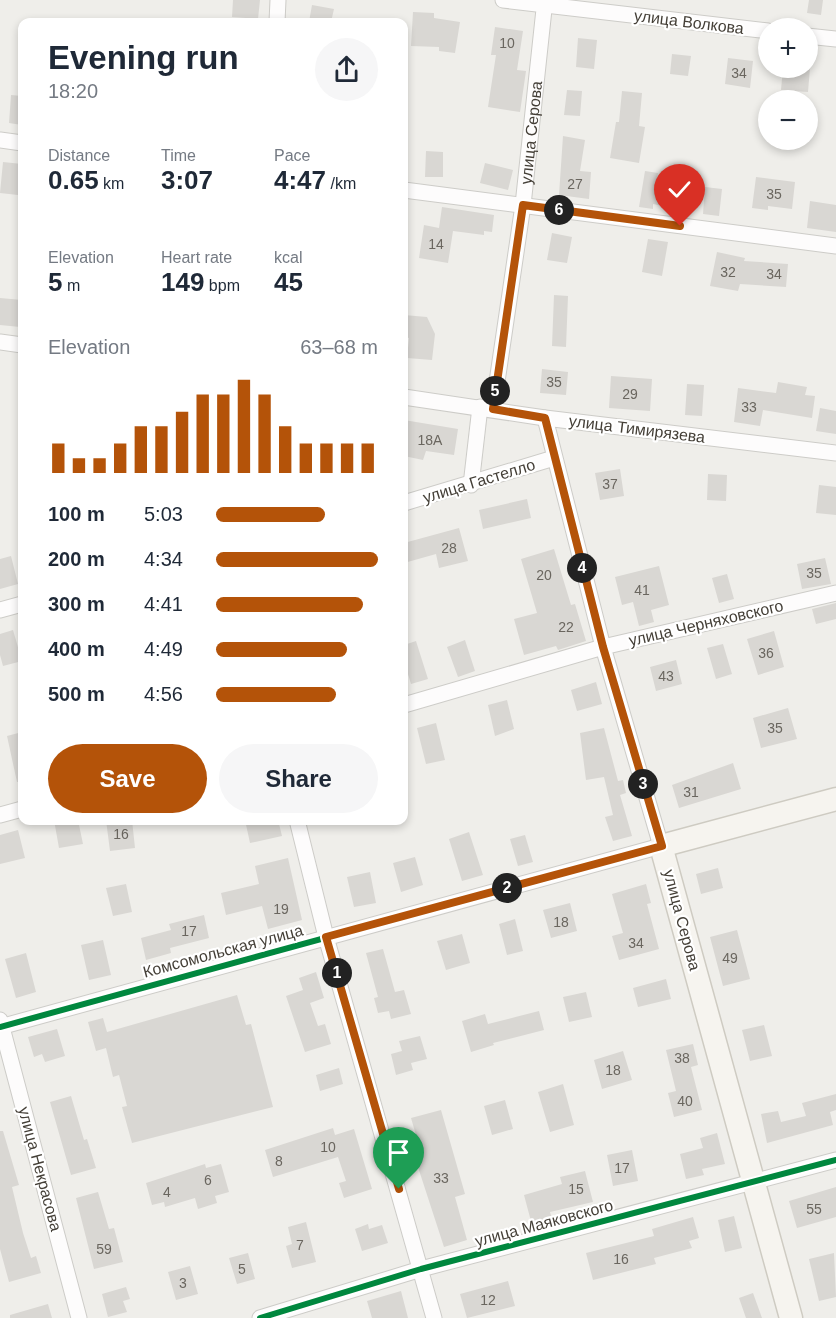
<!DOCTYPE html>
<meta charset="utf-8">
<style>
body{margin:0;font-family:Helvetica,sans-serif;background:#f6f6f7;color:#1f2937;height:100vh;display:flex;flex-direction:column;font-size:22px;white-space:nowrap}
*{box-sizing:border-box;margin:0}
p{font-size:20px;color:#747a83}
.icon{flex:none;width:33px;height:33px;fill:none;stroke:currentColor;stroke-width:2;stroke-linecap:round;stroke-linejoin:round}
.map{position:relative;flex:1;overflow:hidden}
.details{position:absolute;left:18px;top:18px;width:390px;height:807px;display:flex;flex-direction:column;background:#fff;border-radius:12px;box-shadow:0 3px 9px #0003}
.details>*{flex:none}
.controls{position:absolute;left:758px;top:18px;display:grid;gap:12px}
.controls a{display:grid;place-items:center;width:60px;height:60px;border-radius:50%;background:#fff;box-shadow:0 3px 9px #0003;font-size:30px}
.pin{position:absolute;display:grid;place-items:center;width:51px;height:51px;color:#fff;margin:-62px -26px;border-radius:50% 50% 50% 0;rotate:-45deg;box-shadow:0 0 6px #0007}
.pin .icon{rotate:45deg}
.km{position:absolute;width:30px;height:30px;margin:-15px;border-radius:50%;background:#222;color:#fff;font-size:16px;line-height:30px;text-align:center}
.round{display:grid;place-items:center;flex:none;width:63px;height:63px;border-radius:32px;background:#f6f6f7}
.head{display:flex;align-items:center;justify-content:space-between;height:102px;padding:0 30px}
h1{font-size:33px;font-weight:700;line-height:45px}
.figures{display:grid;grid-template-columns:repeat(3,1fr);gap:9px;height:102px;padding:6px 30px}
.figures div{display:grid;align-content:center}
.figures b{font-size:26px;font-weight:700}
.figures small{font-size:16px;font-weight:400}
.figures p{font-size:16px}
.chart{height:168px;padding:12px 30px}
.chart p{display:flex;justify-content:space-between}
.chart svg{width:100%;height:108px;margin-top:6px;stroke:#b45309;stroke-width:6}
.primary-button{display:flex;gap:12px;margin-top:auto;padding:12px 30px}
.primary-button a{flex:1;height:69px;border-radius:36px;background:#b45309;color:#fff;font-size:24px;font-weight:700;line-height:69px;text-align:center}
.primary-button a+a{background:#f6f6f7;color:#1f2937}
ul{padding:0 30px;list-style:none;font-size:20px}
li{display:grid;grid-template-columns:96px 72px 1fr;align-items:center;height:45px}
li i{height:15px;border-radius:8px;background:#b45309}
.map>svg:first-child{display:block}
</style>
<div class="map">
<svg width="836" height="1318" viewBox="0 0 836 1318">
<rect width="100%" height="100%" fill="#efeeea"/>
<path fill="#d9d7d3" d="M233 0H260L258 19 232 17Z
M809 0H823L821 15 807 13Z
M312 5 334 9 331 22H309Z
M413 12 434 13V18L460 22 455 53 439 51V47L411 46Z
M495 27 523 31 517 70 526 71 520 112 488 107 496 55H491Z
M578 38 597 40 594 69 576 67Z
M672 54 691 56 688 76 670 74Z
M728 58 753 61 750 88 725 84Z
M783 68H810L808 92 781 90Z
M567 90 582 91 580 116 564 115Z
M622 91 642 93 639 126 645 127 639 163 610 158 616 122H619Z
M11 95 22 96V125L9 123Z
M563 136 585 140 580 171 591 172 589 199 559 195Z
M426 151 443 152V177H425Z
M3 162 22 164 18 195 0 193Z
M485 163 513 170 508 190 480 183Z
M645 171 658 173 657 179 683 184 678 209 653 204V209L639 207Z
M756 177 795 182 792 209 768 206V210L752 208Z
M705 187 722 189 719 216 703 214Z
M810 201 836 205V232L807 228Z
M442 207 494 215 492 232 484 231V235L453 231 448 263 419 258 424 225 439 228Z
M552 233 572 237 567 263 547 260Z
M648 239 668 242 662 276 642 272Z
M717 252 745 258 744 261 788 264 786 287 740 284 738 291 710 286Z
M554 295 568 296 566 347 552 346Z
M0 298 22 300 20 327 0 325Z
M404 315 427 317 435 334 432 360 407 358 409 338 404 337Z
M542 369 568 372 566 395 540 393Z
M611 376 652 379 650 411 609 408Z
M778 382 807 387 805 395 815 396 812 418 763 410 760 426 734 422 738 388 776 393Z
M687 384 704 385 702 416 685 415Z
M820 408 836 411V434L816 431Z
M404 420 458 429 454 455 426 451 423 460 404 456Z
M620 469 624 496 600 500 595 473Z
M708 474 727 475 726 501 707 500Z
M819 485 836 487V515L816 513Z
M527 499 531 518 483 529 479 510Z
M459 528 468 561 439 568 436 554 404 563V543Z
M554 549 571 605 575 604 586 641 558 650 556 646 524 655 514 619 537 613 521 559Z
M11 556 18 584 0 589V559Z
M825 558 831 584 802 589 797 564Z
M659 566 669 605 651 610 654 622 639 626 633 602 622 605 615 577Z
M727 574 734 599 719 603 712 578Z
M836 603V619L816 624 812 609Z
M13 630 22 661 3 666 0 655V634Z
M774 631 784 667 758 675 747 639Z
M465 640 475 671 458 677 447 647Z
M416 641 428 679 411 684 404 661V645Z
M723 644 732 674 716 679 707 648Z
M676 660 682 684 656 691 650 667Z
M596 682 602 704 577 711 571 690Z
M507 700 514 729 495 736 488 705Z
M788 708 797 739 761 748 753 718Z
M436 723 445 760 426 764 417 728Z
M604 728 618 781 623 780 626 793 620 795 632 836 613 841 605 817 613 815 604 777 586 780 580 733Z
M22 732V782H17L7 736Z
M733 763 741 789 679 808 672 785Z
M54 820H78L83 844 59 848Z
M106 820H132L135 848 110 851Z
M245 820H278L282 836 250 843Z
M18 830 25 858 0 864V835Z
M469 832 483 875 462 881 449 839Z
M525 835 533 862 518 866 510 839Z
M415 857 423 885 401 892 393 863Z
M288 858 302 920 268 929 262 906 226 915 221 893 259 884 255 866Z
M718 868 723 888 701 894 696 874Z
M370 872 376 903 354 907 347 877Z
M126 884 132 912 113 916 106 888Z
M646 884 651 903 647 904 659 949 619 960 612 936 623 933 612 894Z
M570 903 577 931 551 938 543 910Z
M204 915 209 938 170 948 171 953 146 960 141 938 171 930 169 924Z
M515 919 523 951 507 955 499 924Z
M737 930 750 979 723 986 710 937Z
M462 934 470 963 446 970 437 941Z
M103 940 111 975 89 980 81 945Z
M383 949 395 992 404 990 411 1014 391 1019 389 1011 378 1013 374 998 378 997 366 953Z
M26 953 36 992 16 998 5 959Z
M316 972 324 998 310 1003 318 1026 325 1024 331 1044 305 1052 286 996 303 990 299 978Z
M666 979 671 999 638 1007 633 988Z
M586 992 592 1017 569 1022 563 997Z
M237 995 246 1025 251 1024 273 1107 132 1143 122 1107 127 1106 119 1075 113 1077 106 1048 96 1051 88 1022 103 1018 107 1032Z
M539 1011 544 1030 493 1043 494 1045 471 1052 462 1021 485 1014 488 1024Z
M764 1025 772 1056 750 1061 742 1030Z
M57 1029 65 1056 45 1062 42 1054 34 1057 28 1037Z
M420 1036 427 1059 411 1063 413 1070 396 1075 391 1054 402 1051 399 1041Z
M693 1044 698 1065 691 1067 702 1110 674 1117 668 1093 676 1091 666 1050Z
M623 1051 632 1080 602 1089 594 1060Z
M339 1068 343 1084 320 1091 316 1075Z
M563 1084 574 1125 550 1132 538 1092Z
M836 1094V1110L830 1112 833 1125 767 1143 761 1114 778 1111 781 1122 806 1116 802 1103Z
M71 1096 84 1140 87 1139 96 1168 71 1175 50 1102Z
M505 1100 513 1129 492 1135 484 1106Z
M441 1110 465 1194 455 1197 467 1240 444 1247 416 1161 423 1159 411 1118Z
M333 1128 335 1135 354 1129 372 1189 344 1198 339 1183 346 1181 338 1157 273 1177 265 1150Z
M0 1131H3L19 1185 12 1187 23 1233 31 1258 36 1256 41 1273 9 1282 0 1249Z
M717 1133 725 1164 702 1169 704 1175 686 1179 680 1154 703 1148 700 1138Z
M632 1150 638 1181 613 1186 607 1155Z
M205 1164 206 1168 221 1164 229 1192 215 1196 217 1203 198 1209 195 1198 165 1207 164 1202 152 1205 146 1183Z
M585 1171 593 1202 550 1212 552 1219 532 1225 524 1195 562 1184 560 1177Z
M836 1187V1217L797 1228 789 1201Z
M98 1192 109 1229 114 1228 123 1262 94 1269 76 1198Z
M734 1216 742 1248 725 1252 718 1220Z
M693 1217 699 1238 689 1241 692 1248 654 1258 656 1264 593 1280 586 1253 654 1236 652 1229Z
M306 1222 316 1262 292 1268 286 1246 292 1244 288 1227Z
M368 1224 369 1229 382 1225 388 1243 362 1251 355 1229Z
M248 1253 255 1279 237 1284 229 1258Z
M834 1253 836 1297 819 1301 809 1259Z
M190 1266 198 1294 176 1300 168 1272Z
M508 1281 515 1306 467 1318 460 1294Z
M126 1287 130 1299 123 1301 127 1312 108 1317 102 1294Z
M401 1291 408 1318H372L367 1301Z
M753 1293 762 1318H746L739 1298Z
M48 1304 52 1318H10V1315Z"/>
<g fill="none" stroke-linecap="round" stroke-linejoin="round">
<g stroke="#cdccc8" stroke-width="17">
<g id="minor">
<path d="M503 0 768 31"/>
<path d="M277 22 278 0"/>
<path d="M807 36 836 39"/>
<path d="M0 140 22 143"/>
<path d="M404 190 836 246"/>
<path d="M0 342 22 345"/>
<path d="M404 397 545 418 836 453"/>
<path id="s1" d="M493 409 523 205 545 0"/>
<path d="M471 485 480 407"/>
<path d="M404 503 554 458"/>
<path d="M0 610 22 604"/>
<path d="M404 705 603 647 836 593"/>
<path d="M0 815 22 809"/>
<path d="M297 820 326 937 434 1318"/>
<path d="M0 1020 79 1318"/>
<path d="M0 1027 661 846 603 647 545 418"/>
<path d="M260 1318 421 1269 836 1160"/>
</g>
</g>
<g stroke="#cecbc2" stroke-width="25">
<path id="secondary" d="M791 1318 661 846 836 799"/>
</g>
<use href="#minor" stroke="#fdfcfc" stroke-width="15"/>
<use href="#secondary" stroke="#f6f4ef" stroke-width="22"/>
<g stroke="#fff" stroke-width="10">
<path id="cycleway" d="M0 1027 661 846 603 647 545 418
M260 1318 421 1269 836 1160"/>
</g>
<use href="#cycleway" stroke="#00873e" stroke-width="6"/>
</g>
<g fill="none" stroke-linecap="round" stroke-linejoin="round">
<g stroke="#fff" stroke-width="12">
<path id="route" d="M399 1189 326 937 662 846 603 647 545 418 493 409 523 205 680 226"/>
</g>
<use href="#route" stroke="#b45309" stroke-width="8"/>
</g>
<g text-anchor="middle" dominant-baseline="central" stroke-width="4.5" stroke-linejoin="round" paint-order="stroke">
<g font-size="14" fill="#6a665f">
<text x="507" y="43">10</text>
<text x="739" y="73">34</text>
<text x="575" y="184">27</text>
<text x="774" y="194">35</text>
<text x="436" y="244">14</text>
<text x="728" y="272">32</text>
<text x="774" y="274">34</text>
<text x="554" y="382">35</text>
<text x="630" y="394">29</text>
<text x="749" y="407">33</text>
<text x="430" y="440">18А</text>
<text x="610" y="484">37</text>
<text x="449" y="548">28</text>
<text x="814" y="573">35</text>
<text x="544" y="575">20</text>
<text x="642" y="590">41</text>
<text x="566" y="627">22</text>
<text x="766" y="653">36</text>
<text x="666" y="676">43</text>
<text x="775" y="728">35</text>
<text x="691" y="792">31</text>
<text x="121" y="834">16</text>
<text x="281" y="909">19</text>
<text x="561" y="922">18</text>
<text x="189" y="931">17</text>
<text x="636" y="943">34</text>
<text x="730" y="958">49</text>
<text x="682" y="1058">38</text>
<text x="613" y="1070">18</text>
<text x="685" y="1101">40</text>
<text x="328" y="1147">10</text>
<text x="279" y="1161">8</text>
<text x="622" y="1168">17</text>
<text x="441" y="1178">33</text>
<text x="208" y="1180">6</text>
<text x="576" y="1189">15</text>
<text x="167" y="1192">4</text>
<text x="814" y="1209">55</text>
<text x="300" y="1245">7</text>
<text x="104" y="1249">59</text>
<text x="621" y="1259">16</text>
<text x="242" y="1269">5</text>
<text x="183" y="1283">3</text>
<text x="488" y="1300">12</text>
</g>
<g font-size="16" fill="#443f37" stroke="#fff">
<text transform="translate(689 22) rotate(7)">улица Волкова</text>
<text stroke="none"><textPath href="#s1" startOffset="279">улица Серова</textPath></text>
<text transform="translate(637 429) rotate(7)">улица Тимирязева</text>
<text transform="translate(479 481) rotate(-17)">улица Гастелло</text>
<text transform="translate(706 623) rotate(-13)">улица Черняховского</text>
<text transform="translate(682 920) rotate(75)">улица Серова</text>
<text transform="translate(223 951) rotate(-15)">Комсомольская улица</text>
<text transform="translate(40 1169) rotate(75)">улица Некрасова</text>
<text transform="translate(544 1223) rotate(-15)">улица Маяковского</text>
</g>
</g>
</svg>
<div class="controls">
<a>+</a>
<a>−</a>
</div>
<div class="pin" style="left:399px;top:1189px;background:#1e9e55"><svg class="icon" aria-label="arrive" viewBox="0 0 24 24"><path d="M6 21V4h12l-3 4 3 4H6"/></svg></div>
<div class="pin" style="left:680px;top:226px;background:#d93025"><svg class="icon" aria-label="check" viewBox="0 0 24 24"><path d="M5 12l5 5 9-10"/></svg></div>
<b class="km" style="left:337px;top:973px">1</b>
<b class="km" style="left:507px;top:888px">2</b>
<b class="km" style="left:643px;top:784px">3</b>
<b class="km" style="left:582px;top:568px">4</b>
<b class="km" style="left:495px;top:391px">5</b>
<b class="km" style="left:559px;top:210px">6</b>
<section class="details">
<div class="head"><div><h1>Evening run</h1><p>18:20</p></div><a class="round"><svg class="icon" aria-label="share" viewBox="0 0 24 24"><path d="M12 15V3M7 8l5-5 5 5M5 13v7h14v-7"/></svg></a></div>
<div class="figures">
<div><p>Distance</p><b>0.65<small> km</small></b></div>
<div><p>Time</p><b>3:07</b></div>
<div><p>Pace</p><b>4:47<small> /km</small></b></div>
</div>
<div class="figures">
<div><p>Elevation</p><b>5<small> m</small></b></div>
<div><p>Heart rate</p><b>149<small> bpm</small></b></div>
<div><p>kcal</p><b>45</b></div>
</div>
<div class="chart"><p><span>Elevation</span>63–68 m</p>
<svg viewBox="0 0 160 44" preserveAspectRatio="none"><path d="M5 44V32M15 44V38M25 44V38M35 44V32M45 44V25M55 44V25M65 44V19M75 44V12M85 44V12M95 44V6M105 44V12M115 44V25M125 44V32M135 44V32M145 44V32M155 44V32"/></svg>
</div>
<ul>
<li><b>100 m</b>5:03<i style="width:67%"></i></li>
<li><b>200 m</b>4:34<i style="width:100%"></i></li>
<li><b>300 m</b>4:41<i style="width:91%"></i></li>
<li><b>400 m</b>4:49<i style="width:81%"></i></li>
<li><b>500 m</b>4:56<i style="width:74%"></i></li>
</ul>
<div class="primary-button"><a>Save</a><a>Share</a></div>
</section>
</div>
